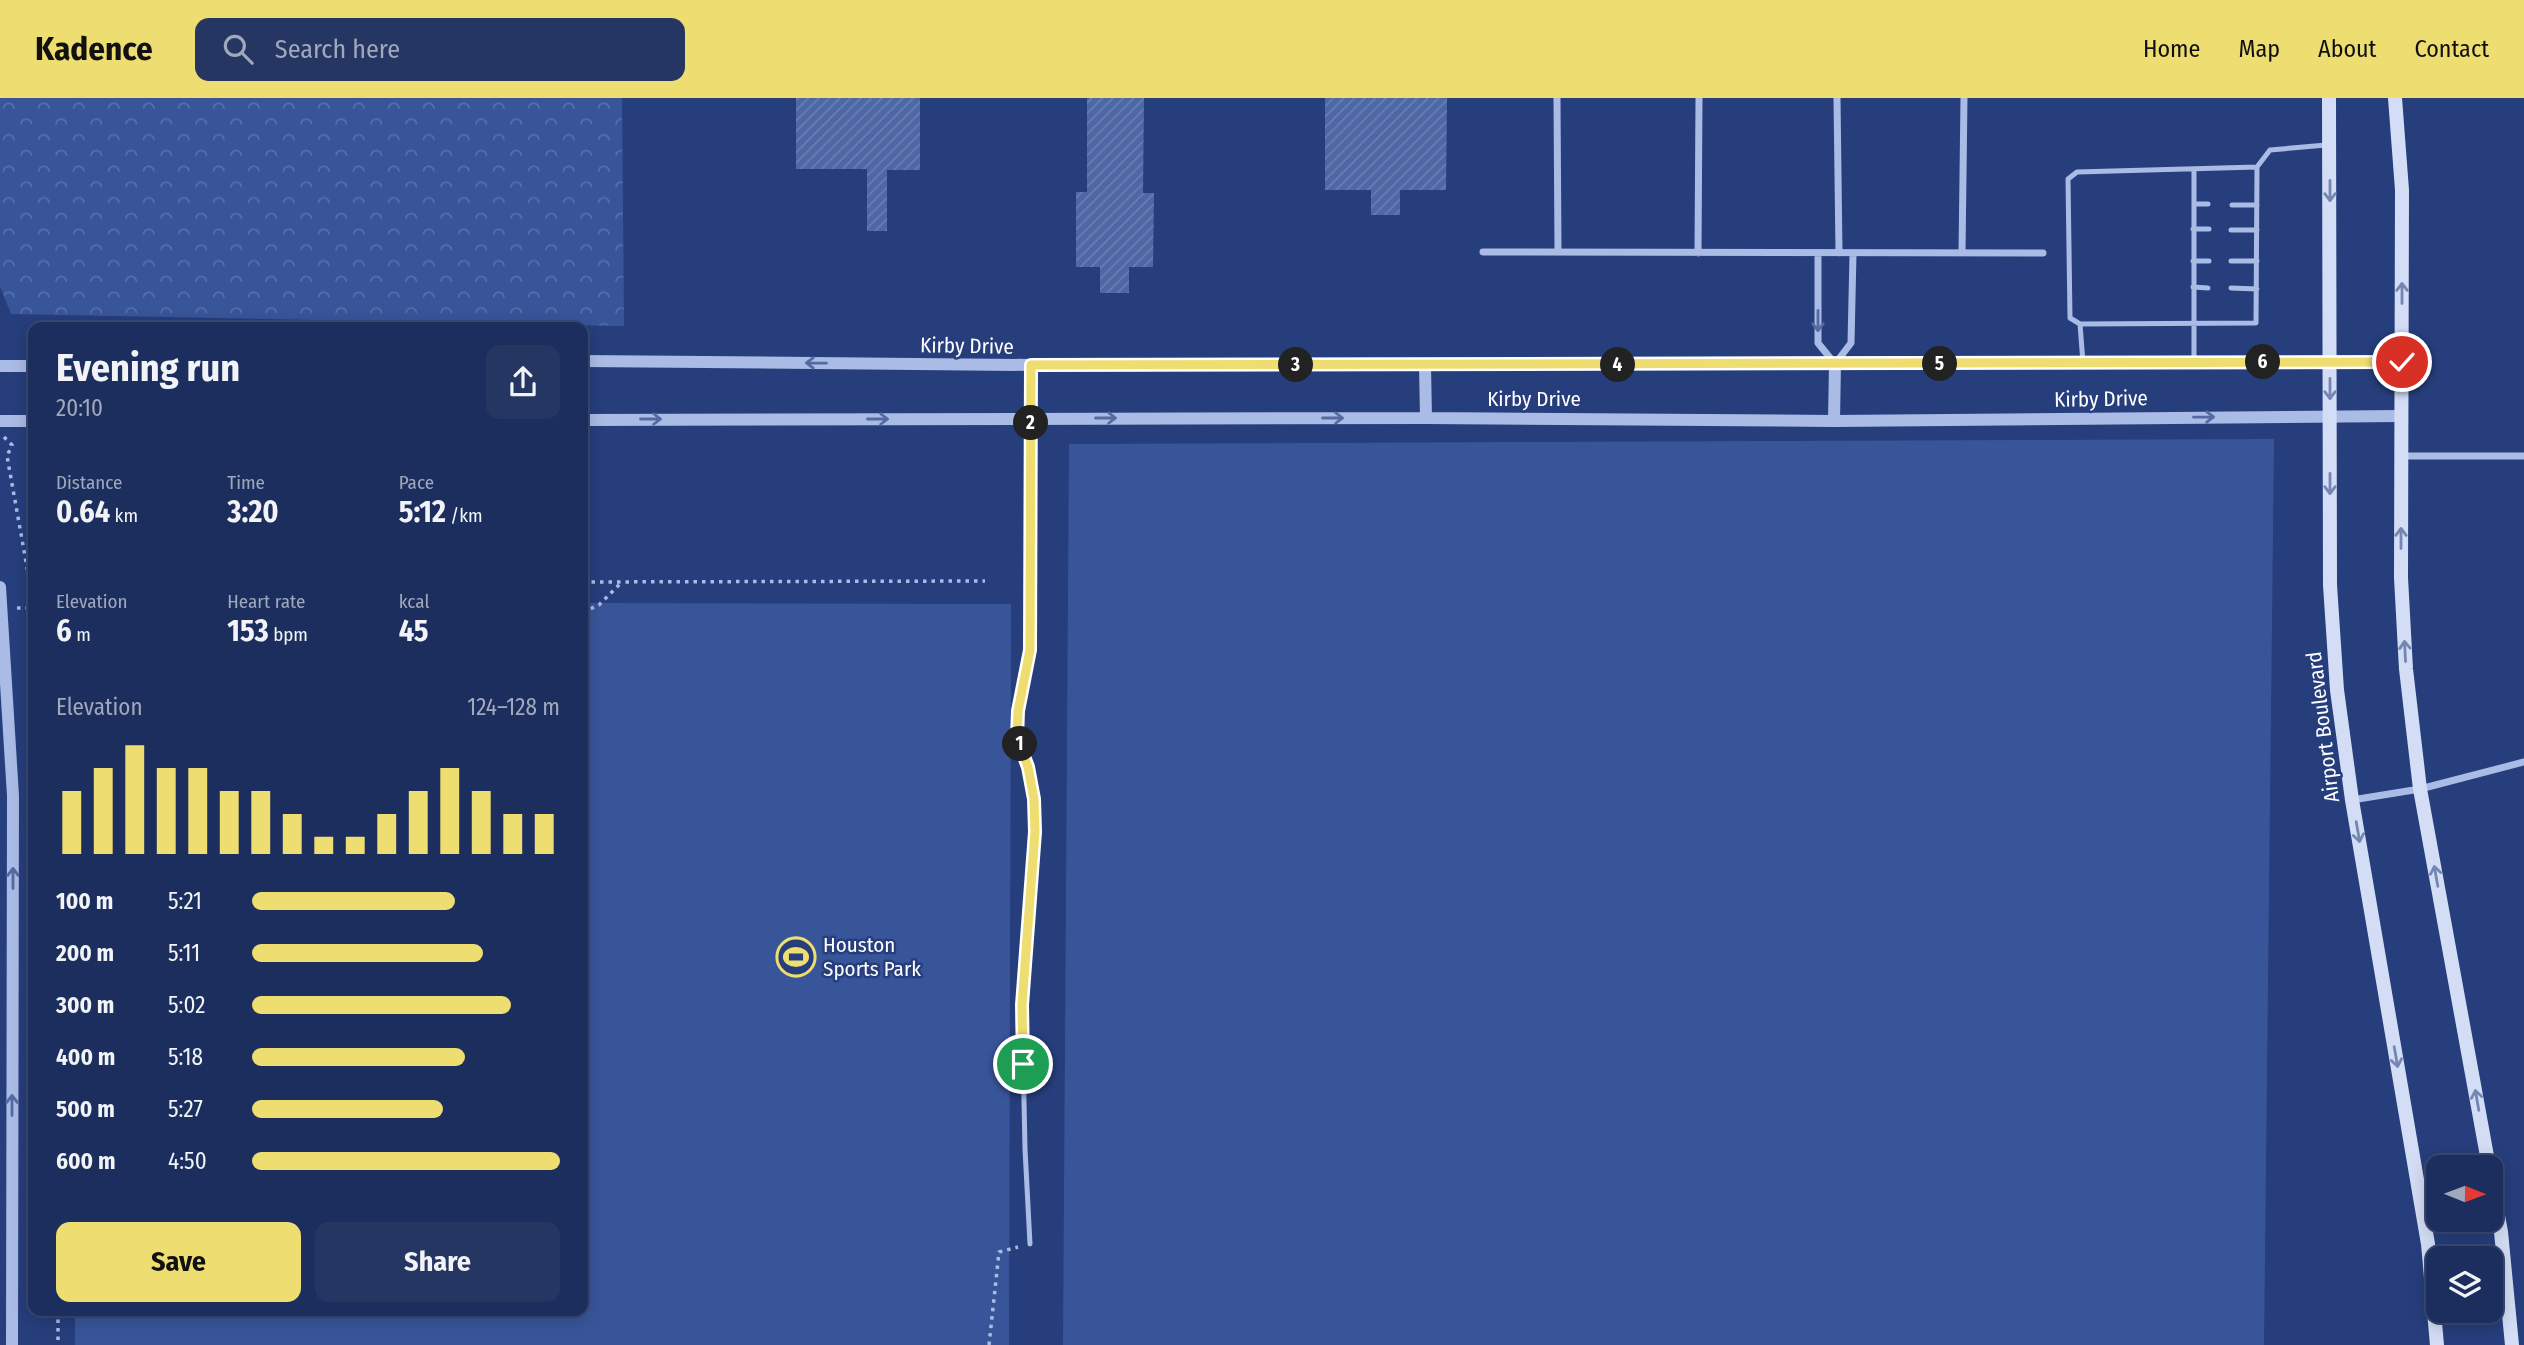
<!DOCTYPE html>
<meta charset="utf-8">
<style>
body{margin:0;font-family:"Fira Sans Condensed",sans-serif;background:#253663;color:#f1f3f6;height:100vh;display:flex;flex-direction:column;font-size:26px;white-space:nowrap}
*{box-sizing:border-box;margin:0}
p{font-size:23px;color:#a0a8bc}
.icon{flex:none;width:38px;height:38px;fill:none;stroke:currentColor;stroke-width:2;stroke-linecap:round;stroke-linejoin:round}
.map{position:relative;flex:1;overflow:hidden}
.side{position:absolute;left:28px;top:224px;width:560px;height:994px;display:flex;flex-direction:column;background:#1c2e5d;border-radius:14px;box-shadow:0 4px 18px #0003,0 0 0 2px #3a4a72}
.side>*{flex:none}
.needle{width:46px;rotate:91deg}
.controls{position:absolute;left:2426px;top:1057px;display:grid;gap:14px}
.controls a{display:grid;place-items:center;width:77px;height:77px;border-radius:14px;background:#1c2e5d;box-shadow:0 4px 18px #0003,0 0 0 2px #3a4a72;font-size:35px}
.pin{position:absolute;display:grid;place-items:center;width:60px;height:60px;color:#fff;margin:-30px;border:4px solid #fff;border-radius:50%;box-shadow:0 2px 7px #0007}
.km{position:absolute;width:35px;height:35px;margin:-18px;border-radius:50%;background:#222;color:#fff;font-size:19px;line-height:35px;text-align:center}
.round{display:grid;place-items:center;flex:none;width:74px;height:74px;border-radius:14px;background:#253663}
.summary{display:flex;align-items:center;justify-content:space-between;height:119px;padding:0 28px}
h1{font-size:38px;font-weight:700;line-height:52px}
.figures{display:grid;grid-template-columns:repeat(3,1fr);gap:10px;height:119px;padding:7px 28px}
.figures div{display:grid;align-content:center}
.figures b{font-size:30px;font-weight:700}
.figures small{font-size:19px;font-weight:400}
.figures p{font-size:19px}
.chart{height:196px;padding:14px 28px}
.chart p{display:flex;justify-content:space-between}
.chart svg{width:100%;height:126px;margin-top:7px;stroke:#eedd70;stroke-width:6}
.action{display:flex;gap:14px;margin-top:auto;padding:14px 28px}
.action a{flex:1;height:80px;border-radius:14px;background:#eedd70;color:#111;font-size:28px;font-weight:700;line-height:80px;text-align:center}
.action a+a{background:#253663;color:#f1f3f6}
ul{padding:0 28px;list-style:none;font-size:23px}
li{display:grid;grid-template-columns:112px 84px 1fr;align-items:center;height:52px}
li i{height:18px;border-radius:9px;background:#eedd70}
header{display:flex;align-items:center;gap:42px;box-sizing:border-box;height:98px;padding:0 35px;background:#eedd70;color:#111}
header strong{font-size:33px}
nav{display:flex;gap:38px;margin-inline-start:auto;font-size:24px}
.search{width:490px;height:63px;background:#253663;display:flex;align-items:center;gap:18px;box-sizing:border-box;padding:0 24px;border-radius:14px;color:#a0a8bc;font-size:26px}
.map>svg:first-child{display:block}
</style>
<header>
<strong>Kadence</strong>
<div class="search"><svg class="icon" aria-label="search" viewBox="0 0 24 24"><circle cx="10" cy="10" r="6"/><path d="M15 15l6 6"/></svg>Search here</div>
<nav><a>Home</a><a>Map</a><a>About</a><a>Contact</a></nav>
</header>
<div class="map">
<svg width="2524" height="1247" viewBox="0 0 2524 1247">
<defs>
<pattern id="forest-crowns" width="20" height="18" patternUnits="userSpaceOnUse" patternTransform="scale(1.75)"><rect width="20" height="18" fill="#39559a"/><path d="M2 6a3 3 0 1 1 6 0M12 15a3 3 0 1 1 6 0" fill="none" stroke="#576ea9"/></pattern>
<pattern id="building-hatch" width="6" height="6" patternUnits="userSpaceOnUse" patternTransform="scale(1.75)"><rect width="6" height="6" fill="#4e67a5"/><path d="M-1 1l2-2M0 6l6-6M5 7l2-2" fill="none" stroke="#697eb2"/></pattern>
</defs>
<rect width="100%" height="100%" fill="#263e7c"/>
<path fill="#39559a" d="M2274 341 2264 1247H1063L1069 346Z
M583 505 1011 506 1009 1247H75V1213H583Z"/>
<path fill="url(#forest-crowns)" d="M0 0H622L624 228 11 216 0 188Z"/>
<path fill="url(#building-hatch)" d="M796 0H920V72H887V133H867V71H796Z
M1087 0H1144L1143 95H1154L1153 169H1129V195H1100V169H1076V94H1087Z
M1325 0H1447L1446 92H1400V117H1371V92H1325Z"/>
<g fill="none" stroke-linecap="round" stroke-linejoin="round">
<path stroke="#aabbe5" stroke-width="3.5" stroke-dasharray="3.5 5" stroke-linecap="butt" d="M4 339 12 347 7 358 30 486 33 495
M583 484 985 483
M17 510H33
M583 514 599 507 622 484
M58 1213V1247
M989 1247 999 1154 1018 1149"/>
<path stroke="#aabbe5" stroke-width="5" d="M2194 71V265
M2194 106H2208
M2232 107H2257
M2193 131H2209
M2231 132H2257
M2193 163H2209
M2231 163H2257
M2193 189 2208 190
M2231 190 2257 191
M2080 226 2256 225 2257 69
M2083 265 2080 226 2070 220 2068 81 2077 74 2257 69 2270 52 2326 47
M1030 1146 1025 1051 1022 907 1035 734 1034 700 1028 669 1017 640 1018 613 1030 552 1031 321"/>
<path stroke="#aabbe5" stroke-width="7" d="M1557 0 1558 154
M1837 0 1839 155
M1483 154 2043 155
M1698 155 1699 0
M1818 155V245L1835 266 1851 245 1853 156
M1962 155 1964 0
M2401 358H2524
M2352 702 2420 691 2524 664"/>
<path stroke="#aabbe5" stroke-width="12" d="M583 263 1031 267 2402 264
M1425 267 1426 320
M0 268H33
M1031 321V267
M583 322 1426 320 1834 323 2401 318
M0 323H33
M1834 323 1835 266
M0 489 13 698 12 1247"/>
<path stroke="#d3ddf5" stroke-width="14" d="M2329 0 2330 487 2337 592 2352 702 2428 1146 2437 1247
M2395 0 2402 92 2401 480 2406 571 2420 691 2489 1069
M2490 1074 2501 1134 2512 1247"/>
</g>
<defs><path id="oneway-shaft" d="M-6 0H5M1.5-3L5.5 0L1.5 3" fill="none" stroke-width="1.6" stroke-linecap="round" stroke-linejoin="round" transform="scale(1.75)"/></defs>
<g stroke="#7486b2">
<use href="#oneway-shaft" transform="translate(2330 93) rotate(90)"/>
<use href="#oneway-shaft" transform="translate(2402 195) rotate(-90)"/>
<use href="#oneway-shaft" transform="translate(2330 291) rotate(90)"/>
<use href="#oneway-shaft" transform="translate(2330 386) rotate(90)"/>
<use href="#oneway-shaft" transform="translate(2401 440) rotate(-90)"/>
<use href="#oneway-shaft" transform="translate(2405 553) rotate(-93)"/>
<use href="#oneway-shaft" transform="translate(2358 734) rotate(80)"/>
<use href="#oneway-shaft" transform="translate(2436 778) rotate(-100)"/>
<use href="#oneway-shaft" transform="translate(2396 959) rotate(80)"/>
<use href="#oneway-shaft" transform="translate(2477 1002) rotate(-100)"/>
</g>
<g stroke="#546aa1">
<use href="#oneway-shaft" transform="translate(1818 223) rotate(90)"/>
<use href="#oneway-shaft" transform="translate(816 265) rotate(-179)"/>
<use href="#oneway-shaft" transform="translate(2204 319) rotate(-1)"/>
<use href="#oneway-shaft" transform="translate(1106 320)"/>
<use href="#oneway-shaft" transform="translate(1333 320)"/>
<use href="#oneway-shaft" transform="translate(651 321)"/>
<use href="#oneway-shaft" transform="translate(878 321)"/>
<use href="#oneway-shaft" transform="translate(13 780) rotate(-90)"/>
<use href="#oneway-shaft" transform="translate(12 1007) rotate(-90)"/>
</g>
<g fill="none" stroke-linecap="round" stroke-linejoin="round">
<g stroke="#fff" stroke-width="14">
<path id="route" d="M1023 966 1022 907 1035 734 1034 701 1028 669 1017 640 1018 613 1030 552 1031 267 2402 264"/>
</g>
<use href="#route" stroke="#eedd70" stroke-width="9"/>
</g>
<defs>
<g id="stadium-ring" transform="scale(2.0125)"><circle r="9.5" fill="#263e7c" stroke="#eedd70" stroke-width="1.5"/><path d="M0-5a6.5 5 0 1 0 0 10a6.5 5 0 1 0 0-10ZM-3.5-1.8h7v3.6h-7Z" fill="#eedd70"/></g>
</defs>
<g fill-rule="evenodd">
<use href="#stadium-ring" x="796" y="859"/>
</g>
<g text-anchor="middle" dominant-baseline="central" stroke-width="5" stroke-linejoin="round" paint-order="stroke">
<g font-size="21" fill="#fff" stroke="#263e7c">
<text transform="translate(967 248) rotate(1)">Kirby Drive</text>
<text x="1534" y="301">Kirby Drive</text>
<text transform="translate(2101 301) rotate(-1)">Kirby Drive</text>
<text transform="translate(2323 629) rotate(-97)">Airport Boulevard</text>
</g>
<g font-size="21" fill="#fff" stroke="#263e7c" text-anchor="start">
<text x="823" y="847">Houston<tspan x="823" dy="24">Sports Park</tspan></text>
</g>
</g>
</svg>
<div class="controls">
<a><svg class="needle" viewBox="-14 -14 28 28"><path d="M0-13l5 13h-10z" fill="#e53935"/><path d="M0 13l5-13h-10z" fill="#a0a8bc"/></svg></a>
<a><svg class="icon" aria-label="layers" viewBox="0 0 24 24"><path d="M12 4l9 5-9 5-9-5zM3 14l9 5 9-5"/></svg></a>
</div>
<div class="pin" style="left:1023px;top:966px;background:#1e9e55"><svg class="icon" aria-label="arrive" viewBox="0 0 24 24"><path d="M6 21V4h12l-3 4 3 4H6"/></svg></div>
<div class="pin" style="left:2402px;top:264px;background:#d93025"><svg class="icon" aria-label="check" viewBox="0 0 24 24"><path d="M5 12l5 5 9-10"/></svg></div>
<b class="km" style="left:1020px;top:646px">1</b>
<b class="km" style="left:1031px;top:325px">2</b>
<b class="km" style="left:1296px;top:267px">3</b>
<b class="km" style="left:1618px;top:267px">4</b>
<b class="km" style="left:1940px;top:266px">5</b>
<b class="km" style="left:2263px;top:264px">6</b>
<section class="side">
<div class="summary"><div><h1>Evening run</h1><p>20:10</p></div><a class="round"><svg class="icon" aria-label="share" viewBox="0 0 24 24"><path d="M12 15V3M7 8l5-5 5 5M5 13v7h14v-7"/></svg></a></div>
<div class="figures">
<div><p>Distance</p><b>0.64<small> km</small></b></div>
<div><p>Time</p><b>3:20</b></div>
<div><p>Pace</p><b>5:12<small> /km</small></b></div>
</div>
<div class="figures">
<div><p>Elevation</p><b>6<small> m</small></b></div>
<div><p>Heart rate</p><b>153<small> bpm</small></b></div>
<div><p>kcal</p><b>45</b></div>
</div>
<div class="chart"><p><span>Elevation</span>124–128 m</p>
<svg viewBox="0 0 160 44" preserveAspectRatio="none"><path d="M5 44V22M15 44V14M25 44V6M35 44V14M45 44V14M55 44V22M65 44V22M75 44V30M85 44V38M95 44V38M105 44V30M115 44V22M125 44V14M135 44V22M145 44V30M155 44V30"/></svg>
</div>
<ul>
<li><b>100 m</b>5:21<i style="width:66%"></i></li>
<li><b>200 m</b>5:11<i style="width:75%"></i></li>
<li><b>300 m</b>5:02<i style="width:84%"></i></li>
<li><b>400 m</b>5:18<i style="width:69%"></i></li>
<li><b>500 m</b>5:27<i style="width:62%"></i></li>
<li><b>600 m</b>4:50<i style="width:100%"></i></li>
</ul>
<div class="action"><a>Save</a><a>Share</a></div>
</section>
</div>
